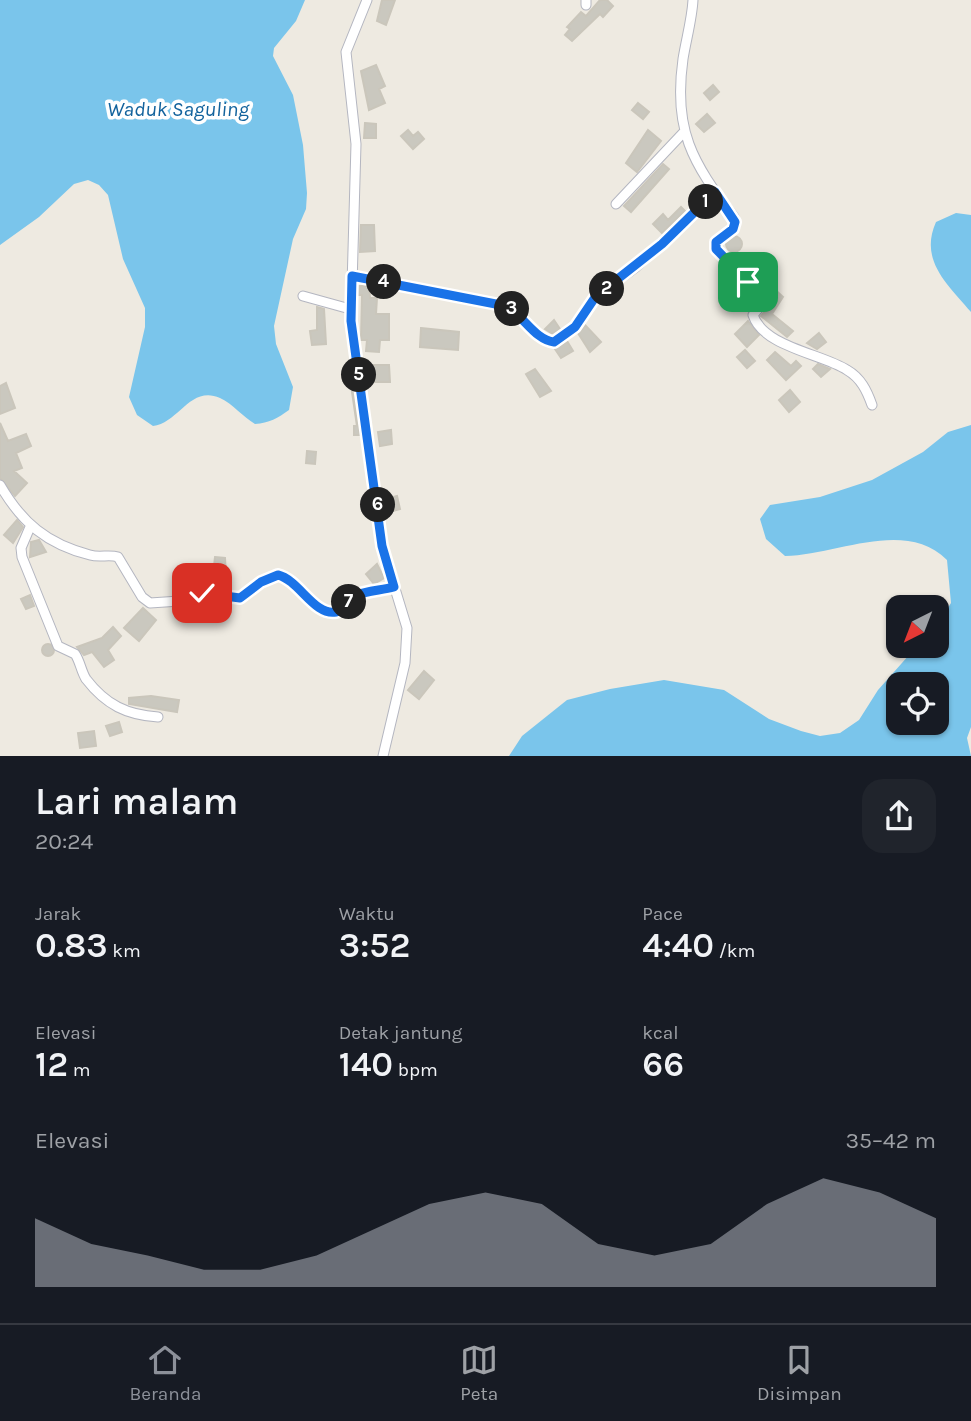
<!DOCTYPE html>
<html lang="id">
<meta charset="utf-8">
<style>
body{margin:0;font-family:Karla,sans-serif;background:#20242c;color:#f1f3f6;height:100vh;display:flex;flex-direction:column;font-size:26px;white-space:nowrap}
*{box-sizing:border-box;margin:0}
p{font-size:23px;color:#9ea1a6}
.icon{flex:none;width:38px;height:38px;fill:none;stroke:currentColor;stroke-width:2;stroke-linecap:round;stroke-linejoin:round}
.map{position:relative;height:756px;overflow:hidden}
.panel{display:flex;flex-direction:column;background:#171b24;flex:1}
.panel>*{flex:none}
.needle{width:46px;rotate:222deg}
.tools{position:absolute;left:886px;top:595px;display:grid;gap:14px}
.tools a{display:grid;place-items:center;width:63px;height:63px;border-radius:14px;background:#171b24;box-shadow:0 2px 5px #0004;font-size:35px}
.pin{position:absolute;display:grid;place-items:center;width:60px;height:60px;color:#fff;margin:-30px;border-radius:14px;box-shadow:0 4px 10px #0006}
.km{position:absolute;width:35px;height:35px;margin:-18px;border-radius:50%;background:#222;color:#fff;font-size:19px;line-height:35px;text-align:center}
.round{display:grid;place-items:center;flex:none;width:74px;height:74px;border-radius:21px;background:#20242c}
.head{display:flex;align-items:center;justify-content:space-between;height:119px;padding:0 35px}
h1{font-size:38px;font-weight:600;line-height:52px}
.stats{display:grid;grid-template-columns:repeat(3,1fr);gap:10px;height:119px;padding:7px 35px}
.stats div{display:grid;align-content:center}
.stats b{font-size:35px;font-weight:600}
.stats small{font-size:19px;font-weight:400}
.stats p{font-size:19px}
.chart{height:196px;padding:14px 35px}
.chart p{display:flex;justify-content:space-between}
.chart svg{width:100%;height:126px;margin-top:7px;fill:#8c9099;opacity:.7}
.tabs{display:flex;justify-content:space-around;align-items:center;height:98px;border-top:2px solid #363941;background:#171b24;font-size:19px;color:#9ea1a6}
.tabs a{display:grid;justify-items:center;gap:4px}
.tabs .on{color:#8c9099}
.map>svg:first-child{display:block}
</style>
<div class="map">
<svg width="971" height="756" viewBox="0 0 971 756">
<rect width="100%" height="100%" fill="#eeeae1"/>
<path fill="#7ac5eb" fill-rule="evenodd" d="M0 0H305L296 21 274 48 273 56 293 95 303 145 307 193 306 209 293 239 274 326 276 344 293 387 289 410C278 418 269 423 255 424 243 417 233 404 220 398 190 385 179 423 153 426L137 415 129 397 145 327V308L123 259 108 195 99 185 88 180 74 184 39 217 0 245Z
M956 213 971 215V312C947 284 919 260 936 222Z
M971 425V727L967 738 971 756H509L522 736 567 700 610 689 664 680 724 690 769 719 801 731 820 736 840 733 859 720 878 690 917 646H936V626L951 603 947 560C905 518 837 555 785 556L766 539 760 519 770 505 820 497 872 480 923 452 948 432ZM936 684V723H898V684Z"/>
<path fill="#cac8bf" stroke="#cac6bb" stroke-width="2" d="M382 0H395L386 25 377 21Z
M600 0H607L613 6 603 17 600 14 572 41 565 35 570 29 567 27 581 12 586 16Z
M376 65 385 86 379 89 385 103 369 110 361 71Z
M713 85 719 92 710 100 704 93Z
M638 103 649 112 643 119 632 110Z
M707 114 715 123 704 132 696 124Z
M365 123 376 124V138H364Z
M408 130 413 136 418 132 424 139 413 149 401 136Z
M648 130 661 141 637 172 626 163Z
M663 164 669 169 631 212 624 206Z
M681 207 685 211 662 233 653 224 663 214 668 220Z
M361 225H374L375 251 360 252Z
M726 244a8 8 0 1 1 16 0a8 8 0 1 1-16 0Z
M758 254 765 262 760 266 763 271 754 278 747 270 751 267 747 263Z
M734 277 754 298 751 306 724 287Z
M359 286H369L370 298H377L376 314H389V340H380L379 352 366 351 367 340H361L362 295H359Z
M771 286 783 297 772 314 793 331 787 337 761 316 769 306 767 291Z
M317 307 324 309 326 344 312 345 310 331 317 330Z
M554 320 560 329 553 334 545 329Z
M748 321 759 335 747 347 735 334Z
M585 325 601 342 590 352 578 333Z
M421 328 459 332 458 350 420 347Z
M819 333 826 342 817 349 807 343Z
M567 341 573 351 561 358 555 349Z
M745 350 755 361 747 368 737 357Z
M775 352 791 366 796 361 801 366 786 380 767 360Z
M818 364 830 369 821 377 813 369Z
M369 365H389L390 382H370Z
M535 369 551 391 540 397 526 374Z
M6 383 15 408 0 414V386Z
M790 390 800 402 789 412 779 400Z
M352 392H354L360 435H354V426H357Z
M0 423 8 441 26 434 31 446 16 453 22 468 14 471 27 483 15 496 0 478Z
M391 430 392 444 380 446 378 432Z
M307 451 316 452 315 464 306 463Z
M397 496 400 509 389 512 386 499Z
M17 520 23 527 13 543 4 535Z
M39 540 46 552 30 557 31 542Z
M215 557 225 558 226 576 213 575Z
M377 564 384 578 374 584 366 574Z
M30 595 34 606 26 609 21 599Z
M143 608 156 620 139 641 124 628Z
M113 627 121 636 108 650 114 660 104 667 92 652 84 655 77 647 102 638Z
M42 650a6 6 0 1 1 12 0a6 6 0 1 1-12 0Z
M424 671 434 680 419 699 408 690Z
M151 696 179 700 177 712 129 704V698Z
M119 722 122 732 110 736 106 726Z
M94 731 96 746 80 748 78 733Z"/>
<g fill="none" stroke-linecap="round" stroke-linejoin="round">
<g stroke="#b4b6c0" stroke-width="11">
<path id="minor" d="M367 0 346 52 356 144 351 321 382 546 407 628 405 663 383 756
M586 0V5
M693 0C692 19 686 40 683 59 673 130 692 162 734 217L735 226 716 242V249L761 295 762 304 753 315C763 347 823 354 847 370 861 378 867 391 872 405
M616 204 683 133
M352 276 506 306C523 315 536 340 554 342L575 327 596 296 636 267 715 192
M303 296 350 309
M0 485C22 523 47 544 90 555 100 558 109 554 118 557L142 597 150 603 180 601 198 593 240 598 261 582 278 575C299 580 314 616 336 612 347 610 347 599 356 595 367 591 382 590 394 587
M30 527 21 548 22 557 58 646 75 654C80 661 81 671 86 679 106 705 127 715 158 717"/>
</g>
<use href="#minor" stroke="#fff" stroke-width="9"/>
</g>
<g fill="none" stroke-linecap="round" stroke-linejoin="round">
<g stroke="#fff" stroke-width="14">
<path id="route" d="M202 593 240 598 261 582 278 575C299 580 314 616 336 612 347 610 347 599 356 595 367 591 382 590 394 587L382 546 351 321 352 276 506 306C523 315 535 340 554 342L575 327 596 296 662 244 715 192 735 222 733 229 716 242V249L748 282"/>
</g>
<use href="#route" stroke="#1a73e8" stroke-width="9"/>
</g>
<g text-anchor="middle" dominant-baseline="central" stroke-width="7" stroke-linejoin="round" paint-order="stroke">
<g font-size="21" font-style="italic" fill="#13639d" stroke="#fff">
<text x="178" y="109">Waduk Saguling</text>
</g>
</g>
</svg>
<div class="tools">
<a><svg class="needle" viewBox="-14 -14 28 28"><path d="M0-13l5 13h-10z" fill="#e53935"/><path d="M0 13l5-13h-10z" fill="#9ea1a6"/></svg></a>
<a><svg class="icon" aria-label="locate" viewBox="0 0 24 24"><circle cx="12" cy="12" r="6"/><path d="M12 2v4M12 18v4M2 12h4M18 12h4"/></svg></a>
</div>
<div class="pin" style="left:748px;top:282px;background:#1e9e55"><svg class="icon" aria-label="arrive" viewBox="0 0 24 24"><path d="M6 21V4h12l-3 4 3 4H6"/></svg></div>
<div class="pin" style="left:202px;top:593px;background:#d93025"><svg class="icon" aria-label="check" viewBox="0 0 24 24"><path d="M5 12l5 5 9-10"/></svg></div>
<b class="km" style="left:706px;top:202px">1</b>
<b class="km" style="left:607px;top:289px">2</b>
<b class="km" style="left:512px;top:309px">3</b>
<b class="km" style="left:384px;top:282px">4</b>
<b class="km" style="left:359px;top:375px">5</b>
<b class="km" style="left:378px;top:505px">6</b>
<b class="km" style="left:349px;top:602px">7</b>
</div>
<section class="panel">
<div class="head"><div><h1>Lari malam</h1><p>20:24</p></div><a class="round"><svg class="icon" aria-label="share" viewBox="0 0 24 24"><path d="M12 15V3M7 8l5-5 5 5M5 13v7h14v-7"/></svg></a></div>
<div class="stats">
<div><p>Jarak</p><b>0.83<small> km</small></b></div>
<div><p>Waktu</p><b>3:52</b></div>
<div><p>Pace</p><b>4:40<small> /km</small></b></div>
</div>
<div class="stats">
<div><p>Elevasi</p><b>12<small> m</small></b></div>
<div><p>Detak jantung</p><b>140<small> bpm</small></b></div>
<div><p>kcal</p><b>66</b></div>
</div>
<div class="chart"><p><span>Elevasi</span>35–42 m</p>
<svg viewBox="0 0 160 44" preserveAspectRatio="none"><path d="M0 44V20L10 29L20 33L30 38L40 38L50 33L60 24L70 15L80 11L90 15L100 29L110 33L120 29L130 15L140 6L150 11L160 20V44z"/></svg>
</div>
</section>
<nav class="tabs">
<a class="on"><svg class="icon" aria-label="home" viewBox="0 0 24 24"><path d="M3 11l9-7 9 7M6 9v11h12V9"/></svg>Beranda</a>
<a><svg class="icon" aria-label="map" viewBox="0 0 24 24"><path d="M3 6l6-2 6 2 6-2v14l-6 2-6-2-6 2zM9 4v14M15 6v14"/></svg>Peta</a>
<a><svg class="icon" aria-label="saved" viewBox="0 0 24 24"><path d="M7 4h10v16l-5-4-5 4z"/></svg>Disimpan</a>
</nav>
